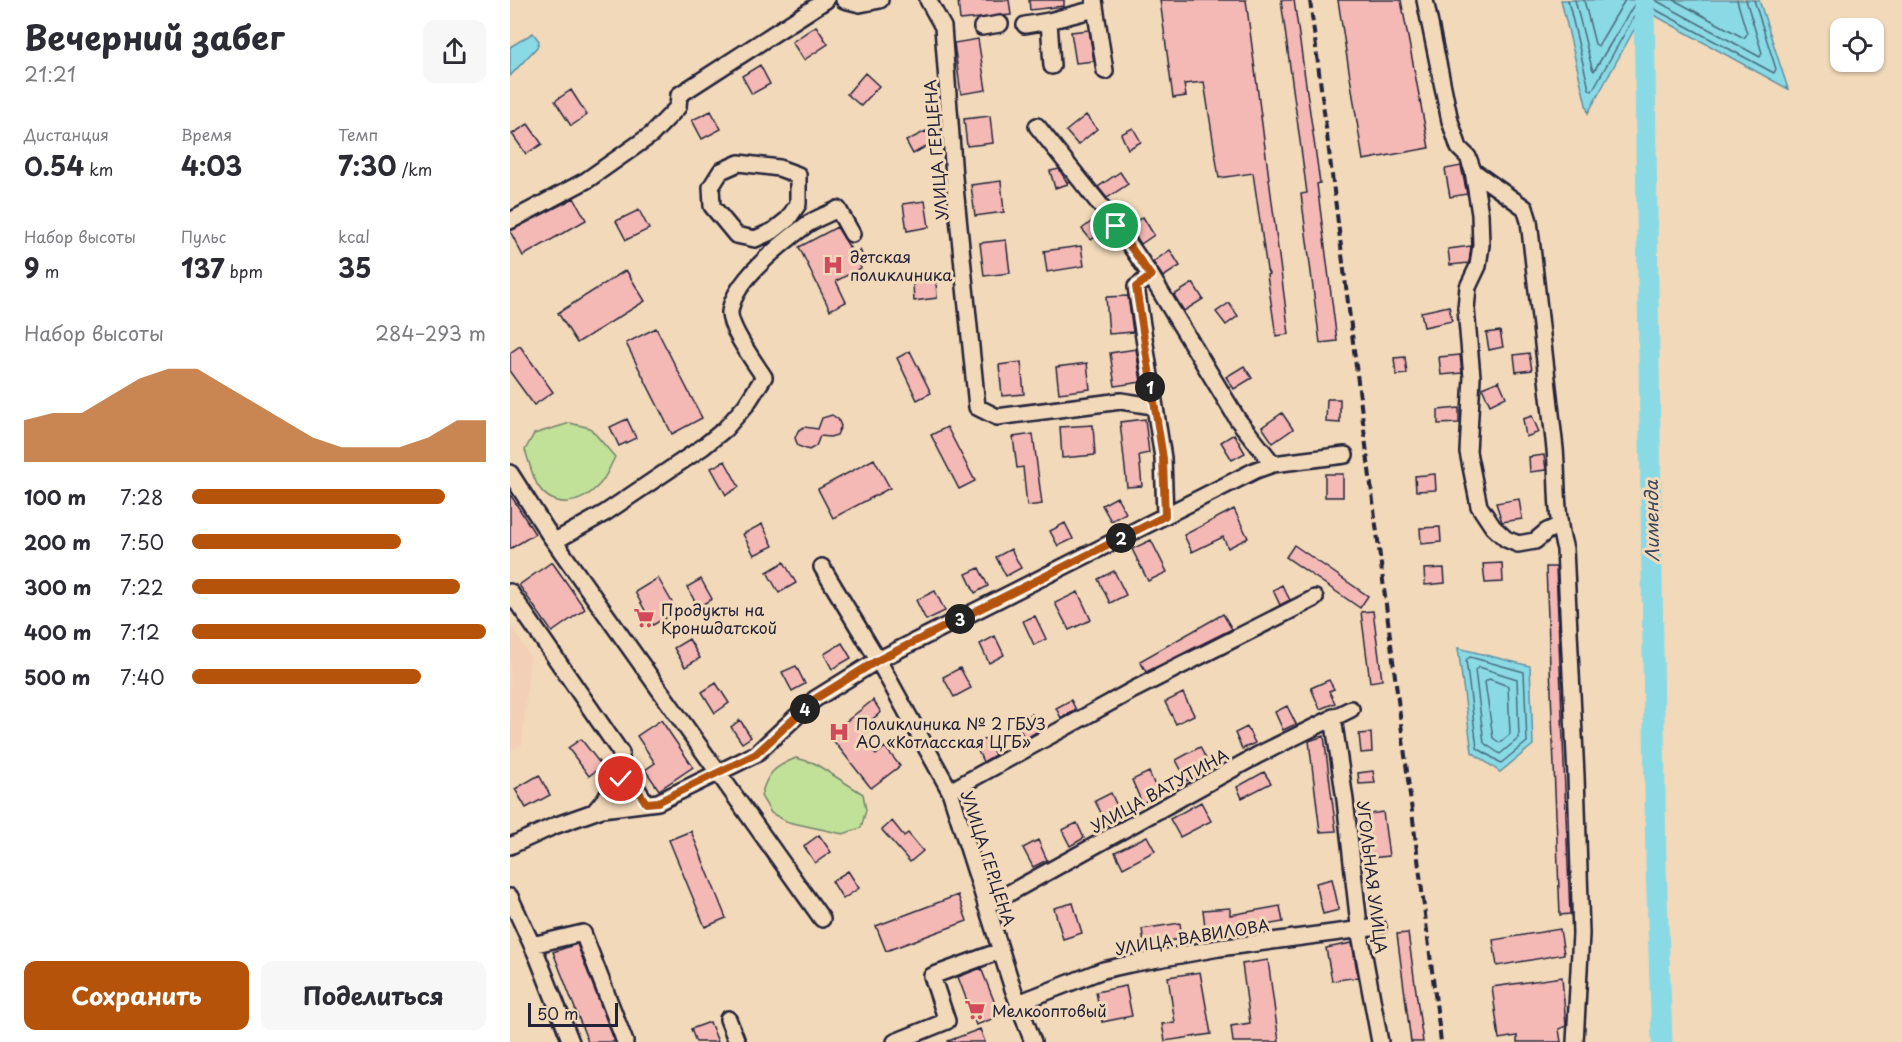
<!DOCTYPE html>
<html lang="ru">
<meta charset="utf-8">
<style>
body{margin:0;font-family:"Playpen Sans",sans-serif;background:#f7f7f7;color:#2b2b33;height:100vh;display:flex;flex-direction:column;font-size:22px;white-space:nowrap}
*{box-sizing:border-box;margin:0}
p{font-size:20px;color:#7c7c81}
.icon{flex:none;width:33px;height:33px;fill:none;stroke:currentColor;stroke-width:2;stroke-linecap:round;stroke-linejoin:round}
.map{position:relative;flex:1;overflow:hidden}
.panel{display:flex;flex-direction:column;background:#fff;width:510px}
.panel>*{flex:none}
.buttons{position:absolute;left:1320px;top:18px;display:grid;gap:12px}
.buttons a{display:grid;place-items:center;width:54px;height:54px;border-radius:12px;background:#fff;box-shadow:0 2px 4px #0004;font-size:30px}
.scale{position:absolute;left:18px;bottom:15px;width:90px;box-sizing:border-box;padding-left:6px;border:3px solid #22223b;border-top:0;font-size:16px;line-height:21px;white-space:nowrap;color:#22223b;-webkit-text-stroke:4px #f2d9b9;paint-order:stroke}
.pin{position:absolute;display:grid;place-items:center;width:51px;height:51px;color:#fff;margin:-26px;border:3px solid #fff;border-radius:50%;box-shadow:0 2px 6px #0007}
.km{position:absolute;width:30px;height:30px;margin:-15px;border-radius:50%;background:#222;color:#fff;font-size:16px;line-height:30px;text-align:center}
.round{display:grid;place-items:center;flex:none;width:63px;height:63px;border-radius:12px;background:#f7f7f7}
.overview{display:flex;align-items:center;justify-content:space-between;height:102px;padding:0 24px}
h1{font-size:33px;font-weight:700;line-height:45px}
.metrics{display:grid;grid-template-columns:repeat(3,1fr);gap:9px;height:102px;padding:6px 24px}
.metrics div{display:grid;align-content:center}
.metrics b{font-size:26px;font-weight:700}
.metrics small{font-size:16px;font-weight:400}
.metrics p{font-size:16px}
.chart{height:168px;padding:12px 24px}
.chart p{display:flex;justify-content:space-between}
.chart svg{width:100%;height:108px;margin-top:6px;fill:#b45309;opacity:.7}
.button{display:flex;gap:12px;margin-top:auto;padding:12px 24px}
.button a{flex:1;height:69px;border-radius:12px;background:#b45309;color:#fff;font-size:24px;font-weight:700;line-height:69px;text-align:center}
.button a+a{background:#f7f7f7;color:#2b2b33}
ul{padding:0 24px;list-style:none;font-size:20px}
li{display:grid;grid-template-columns:96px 72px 1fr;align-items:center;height:45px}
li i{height:15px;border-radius:8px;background:#b45309}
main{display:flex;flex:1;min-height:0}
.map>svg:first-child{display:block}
</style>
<main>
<section class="panel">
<div class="overview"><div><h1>Вечерний забег</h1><p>21:21</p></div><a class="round"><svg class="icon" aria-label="share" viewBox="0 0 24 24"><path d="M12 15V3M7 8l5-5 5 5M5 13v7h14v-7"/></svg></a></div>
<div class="metrics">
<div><p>Дистанция</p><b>0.54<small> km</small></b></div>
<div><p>Время</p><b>4:03</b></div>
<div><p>Темп</p><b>7:30<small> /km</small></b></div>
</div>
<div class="metrics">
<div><p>Набор высоты</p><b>9<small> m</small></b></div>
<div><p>Пульс</p><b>137<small> bpm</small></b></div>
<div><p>kcal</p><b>35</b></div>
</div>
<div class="chart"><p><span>Набор высоты</span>284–293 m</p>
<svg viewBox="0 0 160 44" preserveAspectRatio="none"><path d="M0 44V27L10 24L20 24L30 17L40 10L50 6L60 6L70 13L80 20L90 27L100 34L110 38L120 38L130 38L140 34L150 27L160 27V44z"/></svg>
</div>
<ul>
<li><b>100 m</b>7:28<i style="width:86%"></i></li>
<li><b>200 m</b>7:50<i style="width:71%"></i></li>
<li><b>300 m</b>7:22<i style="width:91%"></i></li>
<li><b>400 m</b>7:12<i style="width:100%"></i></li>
<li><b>500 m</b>7:40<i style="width:78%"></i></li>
</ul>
<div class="button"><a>Сохранить</a><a>Поделиться</a></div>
</section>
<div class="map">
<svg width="1392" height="1042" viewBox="0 0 1392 1042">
<rect width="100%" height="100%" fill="#f2d9b9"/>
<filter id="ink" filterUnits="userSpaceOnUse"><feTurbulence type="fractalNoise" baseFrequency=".0167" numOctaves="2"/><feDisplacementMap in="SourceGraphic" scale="12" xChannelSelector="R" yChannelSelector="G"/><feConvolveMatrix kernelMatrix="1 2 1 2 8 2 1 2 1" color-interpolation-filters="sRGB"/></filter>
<g filter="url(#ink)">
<path fill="#f3cfb8" d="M0 624 20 656 12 744 0 751Z"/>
<path fill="#c1e098" stroke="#72816a" stroke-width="1.5" d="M60 423 80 428 105 457C100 466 96 479 88 486 70 505 44 510 28 486 22 476 19 461 15 450L24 434Z
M286 758 304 763 353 794 356 810 351 828 333 834 278 822 261 813 251 796C257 773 264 767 286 758Z"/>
<path fill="#8adae5" stroke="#6090a1" stroke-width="1.5" d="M1051 0H1249L1278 89 1135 10 1078 113Z
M23 33 29 41 27 47 0 76V47Z
M948 648 1020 666 1023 745 990 772 962 752Z"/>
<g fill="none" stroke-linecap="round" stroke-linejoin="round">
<path stroke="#4c6c7f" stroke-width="1.5" d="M1058 0 1079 89 1082 91 1129 8 1135 4 1264 73 1266 69 1244 0
M1065 0 1082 68 1084 71 1127 0
M1074 0 1085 44 1088 46 1115 0
M1145 0 1250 57 1252 53 1236 0
M1164 0 1234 38 1237 34 1227 0
M960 657 1014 672 1017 742 991 763 967 748 956 660Z
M969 667 1007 679 1009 738 990 754 974 743 965 670Z
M979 679 998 686 1000 734 990 743 983 738 975 682Z"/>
<path stroke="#8adae5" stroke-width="21" d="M1134 0 1146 866 1152 1042"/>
</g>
<path fill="#f4b8b5" stroke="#22223b" stroke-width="1.5" d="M448 0H499L501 15 450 20Z
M519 0H554V6L520 10Z
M650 0H736L779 334 766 336 757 275 759 274 757 270 743 173 709 178 694 82 674 84 676 96 663 98Z
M771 0H784L810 183 807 184 827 341 810 343 791 194 797 193Z
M828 0H891L919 148 853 160Z
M306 26 318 44 294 60 282 42Z
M579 30 584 61 566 63 561 32Z
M468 39 476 90 451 94 444 43Z
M250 65 260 84 242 94 232 76Z
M355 73 369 86 351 106 337 94Z
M61 90 77 115 61 126 45 101Z
M201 111 211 129 192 139 182 120Z
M576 115 587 129 568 145 556 131Z
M480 116 483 143 457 146 454 119Z
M18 124 32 144 16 154 2 134Z
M623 128 631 142 618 149 611 134Z
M416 131 422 143 403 154 396 141Z
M951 166 957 194 940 197 935 169Z
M549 169 558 184 545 188 540 171Z
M610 172 618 184 597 198 588 187Z
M491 181 494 212 465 216 461 185Z
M64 198 76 220 13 256 0 231Z
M415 201 419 227 397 231 393 204Z
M129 210 139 229 116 240 106 221Z
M633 217 644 235 631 244 619 226Z
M586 218 595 230 581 240 572 229Z
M327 227 343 253 350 250 354 258 348 261 351 268 326 281 336 302 320 310 289 247Z
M496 240 500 273 474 276 470 243Z
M571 246 574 266 537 272 534 251Z
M961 246 959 263 940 265 938 249Z
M660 250 670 266 653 277 643 262Z
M116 270 135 301 67 343 48 313Z
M426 281 427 298 404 301 403 283Z
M683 283 693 299 674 311 664 295Z
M618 296 623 332 599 334 596 297Z
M719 303 728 316 716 325 706 312Z
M939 306 942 321 914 327 911 312Z
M146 328 192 418 162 434 116 343Z
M990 331 993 347 979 350 976 333Z
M10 346 43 392 24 405 0 372V353Z
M626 349 631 382 605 386 600 353Z
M400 351 421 393 407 400 387 358Z
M1019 353 1022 370 1006 372 1004 355Z
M950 355 952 373 931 375 929 357Z
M895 357 897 374 886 375 884 358Z
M511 362 514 394 492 396 489 365Z
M577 363 580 389 549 393 546 367Z
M734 366 742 378 724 389 716 377Z
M989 381 996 397 980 405 972 388Z
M817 399H830V423L816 422Z
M949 408V423L928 424V410Z
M772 413 783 429 763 443 752 427Z
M322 415 328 419 331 426 327 435 320 437 310 436 306 446 299 450 288 446 285 438 288 431 294 427 308 429 312 418Z
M1022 416 1029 432 1016 437 1013 419Z
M117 419 126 438 109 446 100 427Z
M635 419 639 453 629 455 632 486 617 487 610 422Z
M583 425 585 455 552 458 550 427Z
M437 427 465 481 449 489 421 435Z
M523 434 532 504 517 506 513 467 507 468 503 437Z
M724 434 735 453 722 460 711 442Z
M1034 455 1036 470 1020 472 1019 457Z
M364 459 380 488 323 518 308 489Z
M215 461 229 487 216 495 201 468Z
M815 474H833V497H815Z
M925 474 926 490 906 491 905 476Z
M0 494 25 534 0 549Z
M607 497 616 513 601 521 592 505Z
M1009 499 1012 519 992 522 986 503Z
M724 509 738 538 718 548 713 537 682 552 674 535Z
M555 523 563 539 548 546 540 531Z
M252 524 263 546 244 555 233 534Z
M930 527 931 542 911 544 910 528Z
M641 540 657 572 638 581 622 549Z
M784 545 858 596 850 608 776 557Z
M501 549 511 568 496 576 486 557Z
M42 562 75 609 42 632 9 585Z
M274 562 286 583 269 593 257 572Z
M992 563 993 582 975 583 973 564Z
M1036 567H1046L1060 914 1050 915Z
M469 568 478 586 465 593 456 574Z
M934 568 935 583 915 585 914 569Z
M604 571 616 595 600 603 588 579Z
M148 578 167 611 143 625 125 592Z
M191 579 202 599 188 607 177 587Z
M772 585 780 600 770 605 763 590Z
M425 591 435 611 416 620 406 600Z
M568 592 581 620 559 630 545 603Z
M863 611 872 680 860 682 851 612Z
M713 614 722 629 636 672 630 661Z
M525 616 536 639 524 645 513 621Z
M485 636 494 655 479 663 470 644Z
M179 639 190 658 175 667 164 648Z
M332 643 341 658 322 669 314 654Z
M286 666 295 684 282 691 272 672Z
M450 668 461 688 444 697 433 677Z
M819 680 824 689 819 691 825 703 810 709 801 688Z
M206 683 219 703 205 713 192 692Z
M673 693 684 715 666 724 655 702Z
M363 700 371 712 359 722 363 727 351 736 366 755 375 747 390 766 361 788 319 735Z
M561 700 566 710 551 718 546 708Z
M777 706 786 724 773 730 765 712Z
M522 714 530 730 515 739 506 722Z
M151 720 183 767 149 790 135 770 145 763 127 736Z
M230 720 241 737 232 743 221 727Z
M737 727 745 743 732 749 725 733Z
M861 733 862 752 851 753 849 734Z
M814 736 826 831 810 832 799 741Z
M477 738 485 755 473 762 465 744Z
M71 739 92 766 79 776 58 748Z
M690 747 701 769 677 781 666 760Z
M863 771 865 783 849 784 848 773Z
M639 772 649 795 632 803 622 780Z
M754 772 761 783 732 798 727 787Z
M29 775 40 795 16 808 5 789Z
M601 793 613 819 598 826 585 801Z
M691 802 701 821 670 837 660 819Z
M873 812 879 856 860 858 854 815Z
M382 821 394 836 398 833 413 851 400 862 372 830Z
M567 823 574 838 560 846 552 830Z
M181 831 216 918 195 927 159 840Z
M309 835 321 852 305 863 294 846Z
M637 836 645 851 613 868 605 852Z
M528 840 537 860 523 867 513 848Z
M338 871 349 888 333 899 322 881Z
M822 879 829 910 813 914 806 883Z
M448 895 457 921 376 951 366 926Z
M563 903 572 933 553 939 544 908Z
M770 906 773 922 722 931V933L696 935 693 910 720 908V915Z
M670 923 672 939 634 944 632 929Z
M1050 929 1054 954 987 966 983 940Z
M898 933 913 1042H901L887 934Z
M842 943 848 977 822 981 816 948Z
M67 944 105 1042H78L43 952Z
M758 960 769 1042H723L721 1026 740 1023 732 964Z
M471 968 490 1016 466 1025 448 977Z
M690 972 701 1034 655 1041 652 1024 665 1023 658 977Z
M1052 977 1056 1026 1049 1029 1051 1042H1007V1036L989 1039 982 987Z
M616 986 622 1016 592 1022 586 992Z
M200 1022 208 1042H186L181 1029Z
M470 1029 475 1042H438V1041Z"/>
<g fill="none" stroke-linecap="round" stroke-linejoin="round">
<g stroke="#22223b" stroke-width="20">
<path id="minor" d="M334 0 350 4 370 0
M418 0 433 27 444 177 467 407 487 417 611 401 643 406
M584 0 595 71
M915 0 940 121 949 148 958 157 963 171 970 214 971 245 968 266 958 287 956 309 962 377 958 452 969 506 983 527 996 539 1008 544 1025 541 1037 531 1048 526
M515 25 539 21
M472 27 490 24
M542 66 539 21 585 9
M527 126 607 226 641 276 728 420 763 464
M229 163 269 168 288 175V204L278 219 263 231 245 239 226 235 202 206 201 187 211 171Z
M963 171 1015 208 1019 221C1028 297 1037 373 1045 449 1048 483 1045 516 1055 549L1066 776 1071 934 1065 1042
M0 221 77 180 141 135 168 107 169 95 316 0
M641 276 626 287 653 458 655 516
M0 473 39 534 312 919
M45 541 95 513 193 447 215 429 236 405 254 377C245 363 219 328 220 312 223 282 271 244 295 226 304 219 317 215 328 209L342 234
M312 567 368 660 440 791 503 989 523 1042
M0 592 111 753V779L85 811
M823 717 835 800 850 934 870 1042
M111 763 136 803
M440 791 623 690 805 598
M0 846 44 826 92 809 148 802 246 754 305 699 368 660 746 470 763 464 835 455
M0 897 28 958 61 1042
M476 906 748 755 841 709
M22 945 73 933 115 1042
M508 1003 593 970 620 964 709 948 868 927
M218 1019 227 1042
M385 1042 437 1021 422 976 490 951"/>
</g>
<use href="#minor" stroke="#f2d9b9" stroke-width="15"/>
<path stroke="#22223b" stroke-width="4" stroke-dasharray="9 4.5" stroke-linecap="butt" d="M800 0 931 1042"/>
</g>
</g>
<g fill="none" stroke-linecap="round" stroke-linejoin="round" filter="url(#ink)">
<g stroke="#fff" stroke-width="12">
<path id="route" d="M111 779V763L136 803 148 802 246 754 305 699 368 660 655 516 653 458 626 287 641 276 606 226"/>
</g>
<use href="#route" stroke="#b45309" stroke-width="8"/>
</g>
<defs>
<g id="hospital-bare" transform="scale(1.62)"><path d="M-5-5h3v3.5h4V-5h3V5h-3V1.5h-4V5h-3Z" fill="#d1495b" stroke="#f2d9b9" stroke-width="2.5" paint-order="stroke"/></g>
<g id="supermarket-bare" transform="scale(1.62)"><path d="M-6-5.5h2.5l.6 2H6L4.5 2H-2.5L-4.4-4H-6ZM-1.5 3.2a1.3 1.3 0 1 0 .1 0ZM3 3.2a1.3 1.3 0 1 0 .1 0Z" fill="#d1495b" stroke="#f2d9b9" stroke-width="2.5" paint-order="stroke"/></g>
</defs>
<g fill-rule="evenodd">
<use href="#hospital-bare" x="323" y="265"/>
<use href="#supermarket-bare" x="134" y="618"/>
<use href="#hospital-bare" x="329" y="732"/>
<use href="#supermarket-bare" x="465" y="1010"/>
</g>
<g text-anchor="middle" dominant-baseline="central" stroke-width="6" stroke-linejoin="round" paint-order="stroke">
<g font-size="16" fill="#22223b" stroke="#f2d9b9">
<text transform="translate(425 150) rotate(-95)">УЛИЦА ГЕРЦЕНА</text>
<text transform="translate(649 790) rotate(-29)">УЛИЦА ВАТУТИНА</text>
<text transform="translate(479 858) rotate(72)">УЛИЦА ГЕРЦЕНА</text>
<text transform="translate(863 877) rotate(83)">УГОЛЬНАЯ УЛИЦА</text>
<text transform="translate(682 936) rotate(-9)">УЛИЦА ВАВИЛОВА</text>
</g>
<g font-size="16" fill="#22223b" stroke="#f2d9b9" text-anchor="start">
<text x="340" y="256">детская<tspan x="340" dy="18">поликлиника</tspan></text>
<text x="151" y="609">Продукты на<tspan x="151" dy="18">Кроншдатской</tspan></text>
<text x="346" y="723">Поликлиника № 2 ГБУЗ<tspan x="346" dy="18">АО «Котласская ЦГБ»</tspan></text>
<text x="482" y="1010">Мелкооптовый</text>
</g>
<g font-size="18" font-style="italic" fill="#37475d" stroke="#f2d9b9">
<text transform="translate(1141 521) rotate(-91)">Лименда</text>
</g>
</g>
</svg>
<div class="buttons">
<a><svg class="icon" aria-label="locate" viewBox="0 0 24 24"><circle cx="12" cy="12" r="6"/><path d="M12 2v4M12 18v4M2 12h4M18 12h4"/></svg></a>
</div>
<div class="scale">50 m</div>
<div class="pin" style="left:606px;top:226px;background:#1e9e55"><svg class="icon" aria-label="arrive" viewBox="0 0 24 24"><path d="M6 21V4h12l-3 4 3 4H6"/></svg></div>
<div class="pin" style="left:111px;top:779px;background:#d93025"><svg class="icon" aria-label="check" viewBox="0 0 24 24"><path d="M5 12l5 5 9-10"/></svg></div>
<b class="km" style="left:640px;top:387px">1</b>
<b class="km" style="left:611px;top:538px">2</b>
<b class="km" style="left:450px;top:619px">3</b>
<b class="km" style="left:295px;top:709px">4</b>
</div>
</main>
